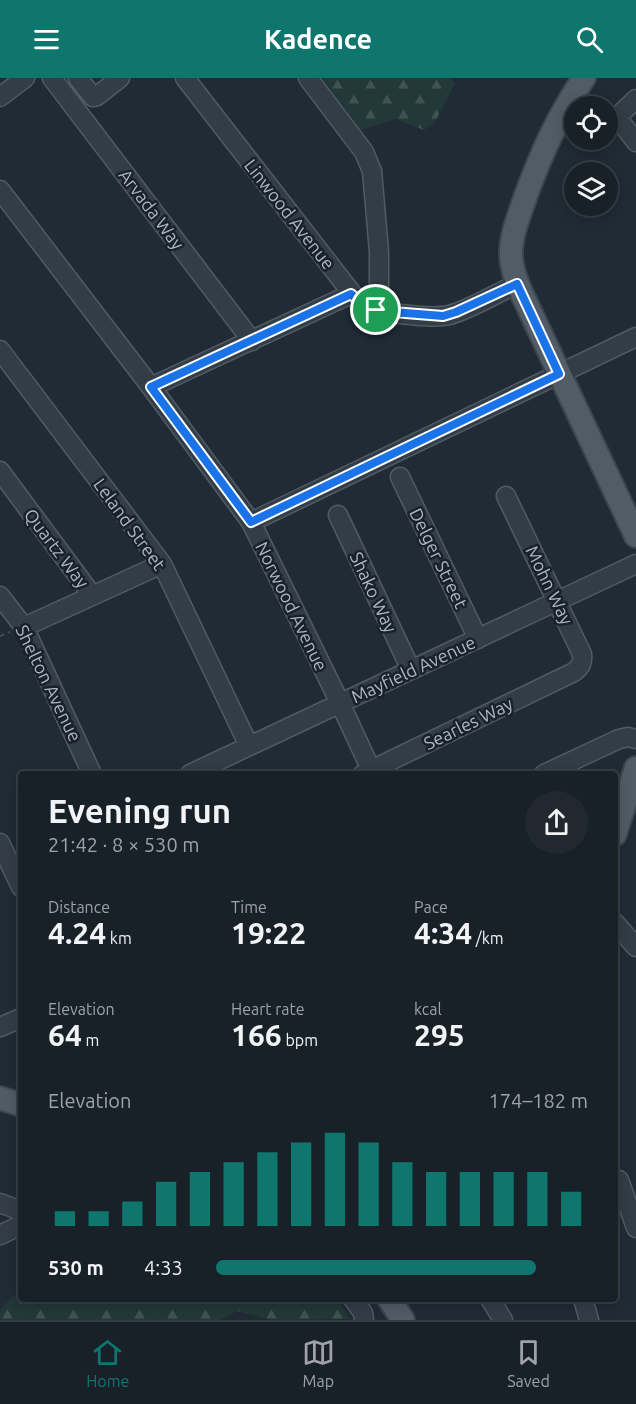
<!DOCTYPE html>
<meta charset="utf-8">
<style>
body{margin:0;font-family:Ubuntu,sans-serif;background:#212830;color:#f1f3f6;height:100vh;display:flex;flex-direction:column;font-size:22px;white-space:nowrap}
*{box-sizing:border-box;margin:0}
p{font-size:20px;color:#9fa3a8}
.icon{flex:none;width:33px;height:33px;fill:none;stroke:currentColor;stroke-width:2;stroke-linecap:round;stroke-linejoin:round}
.map{position:relative;flex:1;overflow:hidden}
.sheet{position:absolute;left:18px;top:693px;width:600px;height:531px;display:flex;flex-direction:column;background:#182028;border-radius:6px;box-shadow:0 3px 15px #0003,0 0 0 2px #363e45}
.sheet>*{flex:none}
.buttons{position:absolute;left:564px;top:18px;display:grid;gap:12px}
.buttons a{display:grid;place-items:center;width:54px;height:54px;border-radius:50%;background:#182028;box-shadow:0 3px 15px #0003,0 0 0 2px #363e45;font-size:30px}
.pin{position:absolute;display:grid;place-items:center;width:51px;height:51px;color:#fff;margin:-26px;border:3px solid #fff;border-radius:50%;box-shadow:0 2px 6px #0007}
.round{display:grid;place-items:center;flex:none;width:63px;height:63px;border-radius:32px;background:#212830}
.head{display:flex;align-items:center;justify-content:space-between;height:102px;padding:0 30px}
h1{font-size:33px;font-weight:700;line-height:45px}
.figures{display:grid;grid-template-columns:repeat(3,1fr);gap:9px;height:102px;padding:6px 30px}
.figures div{display:grid;align-content:center}
.figures b{font-size:30px;font-weight:700}
.figures small{font-size:16px;font-weight:400}
.figures p{font-size:16px}
.chart{height:168px;padding:12px 30px}
.chart p{display:flex;justify-content:space-between}
.chart svg{width:100%;height:108px;margin-top:6px;stroke:#0f766e;stroke-width:6}
ul{padding:0 30px;list-style:none;font-size:20px}
li{display:grid;grid-template-columns:96px 72px 1fr;align-items:center;height:45px}
li i{height:15px;border-radius:8px;background:#0f766e}
header{display:flex;justify-content:space-between;align-items:center;height:78px;padding:0 30px;background:#0f766e;color:#fff;font-size:27px;font-weight:700}
.tabs{display:flex;justify-content:space-around;align-items:center;height:84px;border-top:2px solid #363e45;background:#182028;font-size:16px;color:#9fa3a8}
.tabs a{display:grid;justify-items:center;gap:3px}
.tabs .active{color:#0f766e}
.map>svg:first-child{display:block}
</style>
<header><svg class="icon" aria-label="menu" viewBox="0 0 24 24"><path d="M4 6h16M4 12h16M4 18h16"/></svg>Kadence<svg class="icon" aria-label="search" viewBox="0 0 24 24"><circle cx="10" cy="10" r="6"/><path d="M15 15l6 6"/></svg></header>
<div class="map">
<svg width="636" height="1242" viewBox="0 0 636 1242">
<defs>
<pattern id="forest-firs" width="22" height="20" patternUnits="userSpaceOnUse" patternTransform="scale(1.5)"><rect width="22" height="20" fill="#233838"/><path d="M5 1l3.5 6h-7zM16 11l3.5 6h-7z" fill="#405353"/></pattern>
</defs>
<rect width="100%" height="100%" fill="#202b36"/>
<path fill="url(#forest-firs)" d="M322 0H450L455 5 435 44 424 52 395 41 360 52Z
M21 1217V1221H337L350 1241 272 1242 237 1233 220 1242H0V1232L13 1218Z"/>
<g fill="none" stroke-linecap="round" stroke-linejoin="round">
<g stroke="#515b64" stroke-width="21">
<path id="minor" d="M52 0 252 263
M78 0 93 19 97 18 120 0
M185 0 361 227C376 235 432 241 449 237 469 232 497 215 517 206
M308 0 364 74 372 93 379 174V216L376 232
M0 19 25 0
M636 21 617 39 636 64
M0 112 151 309 251 444 340 625 373 696
M0 272 162 486 249 668
M151 309 351 216
M0 393 92 517
M400 399 478 561
M338 437 411 592
M251 444 636 259
M0 518 24 549 92 696
M24 549 162 486
M190 696 636 486
M363 696 574 594C581 588 583 585 582 576L506 418
M544 696 619 661 628 659 636 661
M0 765 21 809
M615 845 636 869
M0 949 21 940
M619 1102 636 1150
M0 1125 21 1133
M0 1157 21 1147
M353 1221 363 1235 364 1242
M490 1221 503 1242
M583 1221 589 1242"/>
</g>
<g stroke="#3d4650" stroke-width="26">
<path id="major" d="M584 0C558 38 542 74 526 117 520 136 511 155 511 176 511 190 516 203 522 216L636 458
M615 756 636 690
M0 1020 21 1027
M389 1221 403 1242"/>
</g>
<path stroke="#405354" stroke-width="2" stroke-dasharray="4.5 4.5" stroke-linecap="butt" d="M0 558 10 554"/>
<use href="#minor" stroke="#333d46" stroke-width="18"/>
<use href="#major" stroke="#515c66" stroke-width="22"/>
</g>
<g fill="none" stroke-linecap="round" stroke-linejoin="round">
<g stroke="#fff" stroke-width="12">
<path id="route" d="M517 206 559 296 251 444 151 309 351 216 365 229 380 233 443 238 456 234Z"/>
</g>
<use href="#route" stroke="#1a73e8" stroke-width="8"/>
</g>
<g text-anchor="middle" dominant-baseline="central" stroke-width="5" stroke-linejoin="round" paint-order="stroke">
<g font-size="18" fill="#aeb8c3" stroke="#19222b">
<text transform="translate(152 131) rotate(53)">Arvada Way</text>
<text transform="translate(290 136) rotate(52)">Linwood Avenue</text>
<text transform="translate(130 446) rotate(54)">Leland Street</text>
<text transform="translate(57 470) rotate(53)">Quartz Way</text>
<text transform="translate(439 480) rotate(64)">Delger Street</text>
<text transform="translate(550 507) rotate(64)">Mohn Way</text>
<text transform="translate(374 514) rotate(65)">Shako Way</text>
<text transform="translate(292 528) rotate(64)">Norwood Avenue</text>
<text transform="translate(413 591) rotate(-25)">Mayfield Avenue</text>
<text transform="translate(49 605) rotate(64)">Shelton Avenue</text>
<text transform="translate(468 645) rotate(-26)">Searles Way</text>
</g>
</g>
</svg>
<div class="buttons">
<a><svg class="icon" aria-label="locate" viewBox="0 0 24 24"><circle cx="12" cy="12" r="6"/><path d="M12 2v4M12 18v4M2 12h4M18 12h4"/></svg></a>
<a><svg class="icon" aria-label="layers" viewBox="0 0 24 24"><path d="M12 4l9 5-9 5-9-5zM3 14l9 5 9-5"/></svg></a>
</div>
<div class="pin" style="left:376px;top:232px;background:#1e9e55"><svg class="icon" aria-label="arrive" viewBox="0 0 24 24"><path d="M6 21V4h12l-3 4 3 4H6"/></svg></div>
<section class="sheet">
<div class="head"><div><h1>Evening run</h1><p>21:42 · 8 × 530 m</p></div><a class="round"><svg class="icon" aria-label="share" viewBox="0 0 24 24"><path d="M12 15V3M7 8l5-5 5 5M5 13v7h14v-7"/></svg></a></div>
<div class="figures">
<div><p>Distance</p><b>4.24<small> km</small></b></div>
<div><p>Time</p><b>19:22</b></div>
<div><p>Pace</p><b>4:34<small> /km</small></b></div>
</div>
<div class="figures">
<div><p>Elevation</p><b>64<small> m</small></b></div>
<div><p>Heart rate</p><b>166<small> bpm</small></b></div>
<div><p>kcal</p><b>295</b></div>
</div>
<div class="chart"><p><span>Elevation</span>174–182 m</p>
<svg viewBox="0 0 160 44" preserveAspectRatio="none"><path d="M5 44V38M15 44V38M25 44V34M35 44V26M45 44V22M55 44V18M65 44V14M75 44V10M85 44V6M95 44V10M105 44V18M115 44V22M125 44V22M135 44V22M145 44V22M155 44V30"/></svg>
</div>
<ul>
<li><b>530 m</b>4:33<i style="width:86%"></i></li>
</ul>
</section>
</div>
<nav class="tabs">
<a class="active"><svg class="icon" aria-label="home" viewBox="0 0 24 24"><path d="M3 11l9-7 9 7M6 9v11h12V9"/></svg>Home</a>
<a><svg class="icon" aria-label="map" viewBox="0 0 24 24"><path d="M3 6l6-2 6 2 6-2v14l-6 2-6-2-6 2zM9 4v14M15 6v14"/></svg>Map</a>
<a><svg class="icon" aria-label="saved" viewBox="0 0 24 24"><path d="M7 4h10v16l-5-4-5 4z"/></svg>Saved</a>
</nav>
